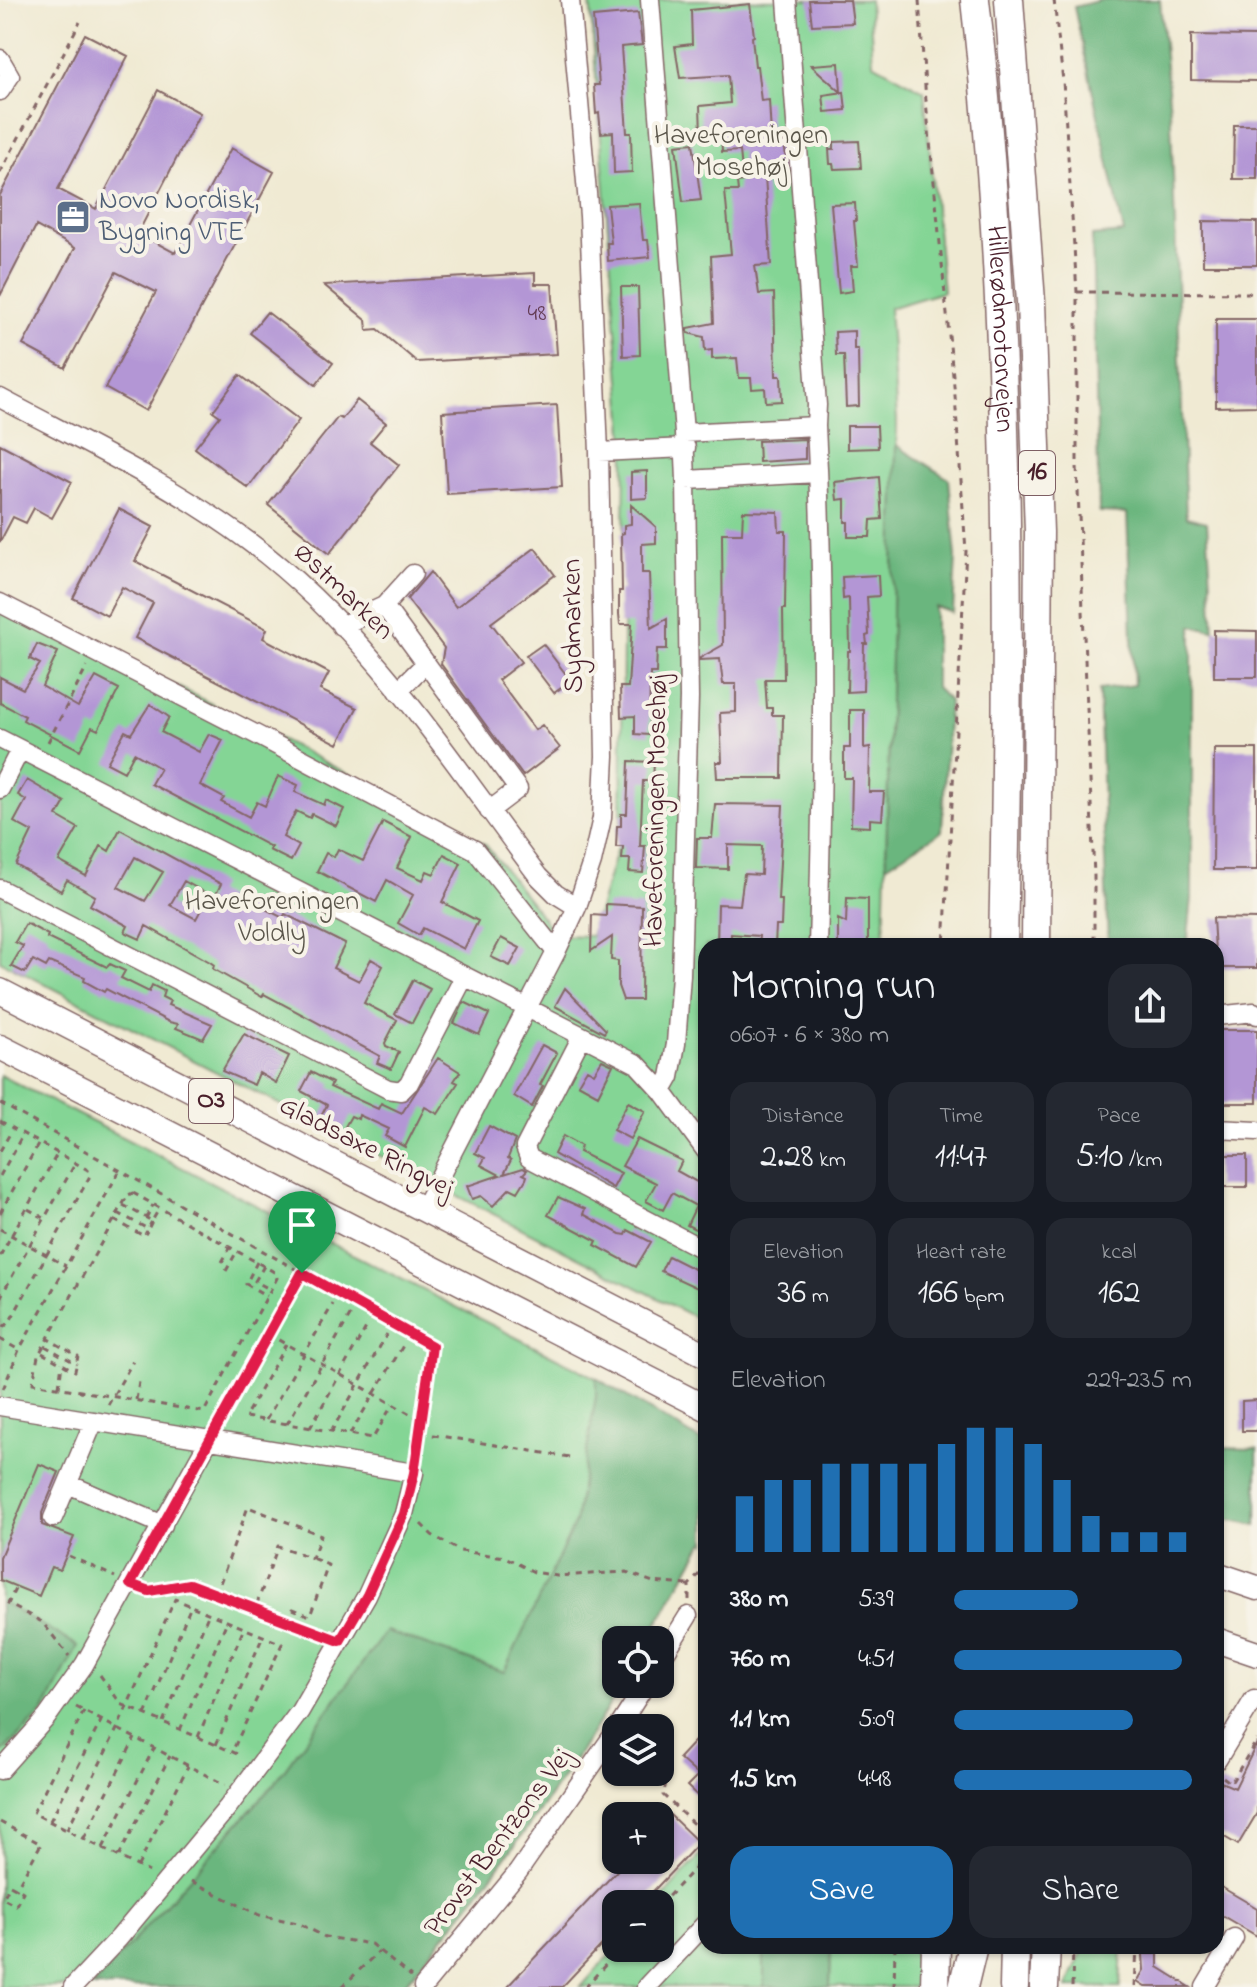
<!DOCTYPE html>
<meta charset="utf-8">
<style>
body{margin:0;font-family:"Indie Flower",sans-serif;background:#242831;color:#f1f3f6;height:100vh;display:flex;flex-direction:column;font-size:30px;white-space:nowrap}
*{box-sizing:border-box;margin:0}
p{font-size:26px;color:#9ea1a6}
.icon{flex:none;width:44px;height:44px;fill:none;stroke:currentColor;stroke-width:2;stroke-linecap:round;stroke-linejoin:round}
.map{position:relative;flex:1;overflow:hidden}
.sheet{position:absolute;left:698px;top:938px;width:526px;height:1016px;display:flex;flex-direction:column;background:#171b24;border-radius:24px;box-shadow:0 2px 6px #0004}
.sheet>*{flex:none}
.tools{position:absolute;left:602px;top:1626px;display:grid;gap:16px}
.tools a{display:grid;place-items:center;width:72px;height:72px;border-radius:16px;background:#171b24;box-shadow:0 2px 6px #0004;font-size:40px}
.pin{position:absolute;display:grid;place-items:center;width:68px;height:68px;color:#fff;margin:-82px -34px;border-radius:50% 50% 50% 0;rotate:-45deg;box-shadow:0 0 8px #0007}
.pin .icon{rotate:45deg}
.round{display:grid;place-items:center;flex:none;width:84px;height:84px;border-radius:24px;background:#242831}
.headline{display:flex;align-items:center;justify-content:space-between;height:136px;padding:0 32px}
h1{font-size:44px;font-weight:600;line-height:60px}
.metrics{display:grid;grid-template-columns:repeat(3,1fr);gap:12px;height:136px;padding:8px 32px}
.metrics div{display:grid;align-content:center;border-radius:20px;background:#242831;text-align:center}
.metrics b{font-size:34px;font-weight:600}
.metrics small{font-size:22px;font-weight:400}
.metrics p{font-size:22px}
.chart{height:224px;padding:16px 32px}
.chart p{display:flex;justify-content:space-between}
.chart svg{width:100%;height:144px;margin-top:8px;stroke:#1f6fb2;stroke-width:6}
.primary-button{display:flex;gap:16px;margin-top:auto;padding:16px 32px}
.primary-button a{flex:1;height:92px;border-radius:24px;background:#1f6fb2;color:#fff;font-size:32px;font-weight:600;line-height:92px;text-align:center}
.primary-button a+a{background:#242831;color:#f1f3f6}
ul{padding:0 32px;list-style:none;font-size:26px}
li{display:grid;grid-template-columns:128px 96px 1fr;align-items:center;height:60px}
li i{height:20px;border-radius:10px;background:#1f6fb2}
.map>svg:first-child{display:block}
</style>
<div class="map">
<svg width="1257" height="1987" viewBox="0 0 1257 1987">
<rect width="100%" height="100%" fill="#f7f3e8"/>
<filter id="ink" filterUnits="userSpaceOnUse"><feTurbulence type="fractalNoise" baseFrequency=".0125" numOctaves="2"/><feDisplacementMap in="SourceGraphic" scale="16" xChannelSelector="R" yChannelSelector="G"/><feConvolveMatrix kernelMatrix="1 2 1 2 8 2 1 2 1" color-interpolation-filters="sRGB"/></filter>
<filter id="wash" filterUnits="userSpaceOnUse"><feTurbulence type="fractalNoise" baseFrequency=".006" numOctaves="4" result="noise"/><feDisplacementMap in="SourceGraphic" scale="32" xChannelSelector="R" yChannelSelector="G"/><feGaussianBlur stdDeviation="1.8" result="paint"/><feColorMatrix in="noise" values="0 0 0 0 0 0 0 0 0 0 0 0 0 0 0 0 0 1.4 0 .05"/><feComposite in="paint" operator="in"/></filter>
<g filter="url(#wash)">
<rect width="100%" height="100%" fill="#f0ead3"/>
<path fill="#84d595" stroke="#677a60" stroke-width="2" d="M590 0H869L873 63 924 91 943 292 889 308 897 420 884 946H706V1323L0 961V596L485 844 556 935 591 936 621 834 625 445Z
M0 1075 596 1378 706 1444 703 1543 648 1640H616V1684H622C558 1792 483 1892 402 1987H0Z
M706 1849V1946H764V1987H581L616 1948H660V1904H656Z
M831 1946H924V1987H830Z
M1085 1946H1122L1120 1987H1067Z"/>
<path fill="#6bb67e" stroke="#5a6a54" stroke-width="2" d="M1101 0H1160L1171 122 1186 517 1207 522 1214 630 1192 626V898L1187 946H1108L1099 690 1134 685 1127 513 1099 512 1092 236 1124 233 1074 7Z
M896 445 949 479 956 557 953 613 935 607V687L949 701 942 831 886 866Z
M596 1378 706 1444V1543H703L648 1640H616V1684H622C558 1792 483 1892 402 1987H92L273 1785 386 1631 504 1672 575 1523 596 1396Z
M1216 1448 1257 1449V1525L1216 1517Z
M0 1601 78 1646 43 1712 0 1754Z
M764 1946H831L830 1987H764Z"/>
<g id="blocks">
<path fill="#b396d5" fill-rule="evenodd" d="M809 0H850L853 23 812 25Z
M750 4 754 36 752 37 755 66H757L761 101 769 100 771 135 783 134 788 173 765 176 771 265 755 266 759 294 774 293 776 376H781L782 401 766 402 765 388 752 389 751 378H739L737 358 712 359V350L705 351 704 337 688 333V328L714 323 711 256 731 254 725 191H738L737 182 743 181 740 151 722 152 721 132 701 133 700 106 730 103 728 75 680 78 675 46 692 44 691 10Z
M638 13 642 45 621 47 627 133H631L632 172 614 173 613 132 601 133 599 113 596 114 594 85H599L593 17Z
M85 34 128 56 58 189 96 209 158 90 200 113 138 233 175 253 231 148 274 172 146 411 105 388 156 292 116 272 65 368 23 345 75 248 36 226 0 296V195Z
M1191 35 1257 36V81L1191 80Z
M839 63 841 92 811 65Z
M844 92 846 110 825 112 823 95Z
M1234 125H1257V179H1233Z
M859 141 861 168 834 169 833 164H830L829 149H834V142Z
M693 143 701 200 683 202 676 145Z
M639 203 643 240H648L650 257 608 261 607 243H611L607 205Z
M855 203 856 221H854L858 266H851L853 291 839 293 831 204Z
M1203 221 1257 222V265H1203Z
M535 273V284H552L557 354 417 362 378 329 367 330 366 320 324 285Z
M621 287H638L640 355 623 356Z
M267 312 333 363 316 385 250 333Z
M1216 319H1257V406L1216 407Z
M854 331V349H858L859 406 846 407 844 355H836L835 332Z
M240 375 299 420 248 488 195 448 220 416 213 411Z
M357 400 386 423 370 442 399 465 329 554 268 505 338 417 342 419Z
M557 405 562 487 447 494 442 412Z
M847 426H877L878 448 847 449Z
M805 439V459L759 462 758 441Z
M0 444 72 482 52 518 34 508 26 523 13 517 0 542Z
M647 471V498L631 499V472Z
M879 477 882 519 871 520 870 537H848V522H845V499L837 500 835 482Z
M631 505 656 527V543L642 544V573H649L651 628 667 619V649H657L656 673H650L649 735 635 734V716L621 717 620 687H628L632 624H620L619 614V591H622L621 534 624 533V525L631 524Z
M119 509 153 527 135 561 267 629 263 638 329 673 320 690 357 708 338 744 135 638 153 603 122 587 107 616 73 598Z
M743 511 778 512 779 531H786L785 609H783L784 679H765L767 708H772V715H783L782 778H717L716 762H722L720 713 736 712V684H723L720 659 700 660V658L723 645 722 533H742Z
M535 548 555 575 491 623 521 662 498 680 535 730 542 725 560 748 523 776 441 664 444 648 407 599 430 572 456 607Z
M878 575 879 596 867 597 869 635 866 636 867 644H864L863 691 847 692 848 651H850L849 598 843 599 842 577Z
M1214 630 1257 631V677H1214Z
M37 644 58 652 42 686 78 707 96 677 119 689 98 730 92 727 80 750 28 723 23 720 25 716 0 703V677L23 689 40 664 30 659Z
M543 644 571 681 554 693 526 656Z
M150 704 169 717 161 732 199 752 209 734 223 740 200 785 224 798 221 802 249 817 257 802 265 806 278 776 298 785 295 792 324 805 326 800 344 809 336 826 312 814 310 818 296 811 283 837 299 846 291 861 269 850 271 847 151 784 160 768 134 753 124 772 107 763 125 731 131 734Z
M850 710H864V748L870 747 869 792H884L882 820 870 819V827L851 826 852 778H844V748H850Z
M1214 749H1257V870H1213Z
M629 761 654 762 653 781H643L640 846H645L643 873 629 872 630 859H622L623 847H616L617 826H621V814H627Z
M27 780 65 802 57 816 78 828 59 861 86 876 101 846 109 851 120 829 221 884 217 892 242 907 246 899 283 918 285 914 345 944 333 968 359 981 371 959 383 966 364 1003 397 1020 385 1043 386 1046 399 1052 391 1069 377 1063 380 1056 264 994 262 997 245 987 213 969 214 965 210 962 146 926 140 939 125 932 128 926 90 905 95 896 67 880 61 891 16 865 32 832 14 822 26 800 18 795ZM135 857 163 872 145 901 118 887ZM184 881 209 895 196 919 170 905Z
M715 804 783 805 778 900H782L781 926H776L775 946H758L759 936 731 934 730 946H717L718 904 740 905 744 874 761 875 762 846 728 845V869L696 868 697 838H712Z
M383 822 412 837 397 868 423 880 427 871 434 874 444 854 461 863 442 902 478 921 464 949 423 928 419 935 398 923 413 895 387 880 376 902 317 871 326 853 334 857 338 849 363 861Z
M847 898 868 899V945L838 946V919L846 923Z
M606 904 642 906 641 1000H623L618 986V961L611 960 612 937 591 951 592 915 606 916Z
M1213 918 1257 919V968H1216Z
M26 923 48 935 47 938 107 967 110 964 125 971 121 978 149 992 152 985 164 991 162 997 170 1001 168 1005 212 1024 203 1039 176 1028 178 1024 169 1022 106 989 104 992 84 981 85 977 49 962 46 967 33 960 25 973 11 966 23 946 15 942Z
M501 938 520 948 510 966 491 957Z
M413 980 430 989 412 1023 395 1014Z
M565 988 606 1030 604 1033 555 1006Z
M464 1002 489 1014 479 1035 454 1023Z
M1216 1030H1257V1103H1216Z
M244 1034 289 1056 276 1083 259 1073 254 1085 222 1071Z
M542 1045 557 1053 540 1085 543 1086 532 1107 514 1096Z
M438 1058 460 1072 454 1081 458 1083 438 1114 425 1107 405 1147 385 1136 389 1129 359 1115 358 1119 351 1116 342 1132 319 1120 327 1105 301 1091 311 1072 332 1083 330 1087 378 1109 381 1103 402 1113Z
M602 1060 613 1065 598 1095 578 1084 587 1069 594 1073Z
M628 1102 645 1111 630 1139 613 1130Z
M489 1126 515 1140 508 1158 511 1160 504 1174 523 1168 527 1170 523 1174 527 1176 526 1179 518 1192 510 1188 493 1206 481 1196 472 1199 467 1186 500 1175 481 1165 485 1158 475 1153Z
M563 1136 581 1146 579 1152 621 1173 613 1188 554 1154Z
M637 1139 682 1161 677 1171 706 1187V1221L701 1232 687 1225 696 1206 672 1193 663 1210 646 1201 656 1183 622 1166Z
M1216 1155H1247V1187H1216Z
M558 1197 585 1209 583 1214 620 1234 626 1235 628 1230 651 1242 636 1267 595 1245 597 1241 548 1215Z
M668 1256 706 1275V1292L661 1271Z
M1257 1400V1431H1242V1401Z
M39 1464 59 1472 42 1513V1525L74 1537 60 1570 51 1567 39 1596 0 1580V1557Z
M706 1729V1804L687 1786 698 1775 679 1758Z
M1257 1743V1813L1238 1845 1216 1832V1791L1221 1782 1235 1788Z
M670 1815 699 1843 641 1904H616V1930L562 1987H507L627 1860H660V1825Z
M1216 1884 1257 1908V1936L1216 1912Z
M1143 1954H1158V1967L1190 1987H1145L1137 1982 1144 1970Z"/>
</g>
</g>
<g filter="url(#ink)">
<use href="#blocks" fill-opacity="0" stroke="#846666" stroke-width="2"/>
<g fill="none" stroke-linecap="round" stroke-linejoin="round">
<g stroke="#846666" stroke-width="21">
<path id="minor" d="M650 0 684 433
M787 0 817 405 816 426
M0 59 10 76 0 91
M0 398C84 443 172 484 248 541 367 629 450 759 538 876L556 894 577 907
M599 452 686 448
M0 603 259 736 475 850 556 952
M384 606 413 574
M341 626 384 606 518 789 489 811
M398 691 426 663
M0 739 637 1064 662 1091 706 1151
M0 789 20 750
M0 889 388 1089 401 1091 409 1083 464 977
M818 946C823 773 825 599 816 426L684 433 686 480 818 473
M1216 1016 1254 1012 1257 1015
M582 1036 525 1147 529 1158 706 1251
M662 1091 670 1077 676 1044 681 975 689 698 686 480
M1216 1129 1257 1131
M422 1211 556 952 577 907 592 862 602 818 605 756 599 452 589 216 570 0
M0 1406 414 1473 404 1514 367 1595 300 1711 228 1807 119 1938 73 1987
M68 1484 163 1525
M53 1518 94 1421
M660 1661 688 1616
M618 1728 646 1684
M1217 1760 1254 1699 1257 1700
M0 1770 47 1717 84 1665 209 1440
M423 1987 518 1872 616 1731
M646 1987 706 1923
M1205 1987 1234 1938"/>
</g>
<g stroke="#846666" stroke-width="27">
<path id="major" d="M0 991 706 1355
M0 1047 706 1408
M1216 1574 1257 1588
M1216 1640 1257 1654"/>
</g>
<g stroke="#846666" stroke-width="31">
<g id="highway">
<path id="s1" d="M975 0C1011 314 1010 631 1003 946"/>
<path d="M1009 0 1031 302 1039 532 1036 946"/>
<path d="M935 1987 936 1946"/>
<path d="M963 1987 973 1946"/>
<path d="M1014 1987 1015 1946"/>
<path d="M1044 1987 1046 1946"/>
</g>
</g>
<path stroke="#846666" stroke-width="3" stroke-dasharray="6 6" stroke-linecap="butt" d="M919 0 926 101 955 396 966 551 944 946
M1054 0 1063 81 1077 292V466L1094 876V946
M0 173 80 22
M1077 292 1257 293
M48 742 87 667
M0 1103 432 1346 416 1457
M0 1121 88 1170 90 1176 9 1323 5 1326 0 1323
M0 1151 12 1130
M0 1176 23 1134
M133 1193 276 1273 277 1278 204 1412 33 1383 38 1356 128 1195Z
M123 1205 152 1221 159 1209
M28 1209 46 1219
M0 1213 39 1143
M118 1213 148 1229 152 1221
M146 1218 153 1205
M114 1220 144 1236 147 1231
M0 1229 66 1266
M0 1256 57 1154
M222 1262 230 1248
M257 1262 246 1284 267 1296
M264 1266 255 1281 271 1290
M226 1271 237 1251
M0 1298 75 1164
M268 1334 421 1420
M0 1339 19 1350
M286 1344 245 1417 373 1438 393 1404
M45 1346 77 1364
M42 1353 75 1371 78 1356 48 1339
M59 1387 62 1363
M3 1389 19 1350 120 1170
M136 1400 139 1382
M108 1405 133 1361
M266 1420 333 1304
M219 1423 323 1233
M287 1424 351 1314
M310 1428 368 1324
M331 1432 387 1334
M421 1433 575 1458
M350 1434 404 1344
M421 1524 432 1535 460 1551 505 1557 534 1572 557 1576 626 1572 653 1582 689 1585
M69 1556 115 1577
M15 1589 8 1604 42 1622 69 1656
M147 1590 189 1584 322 1634
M216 1594 248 1507 321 1535 312 1558 278 1546 255 1609
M689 1600V1585L706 1567
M286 1620 292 1609 310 1616 328 1565 312 1558
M100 1675 121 1704 242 1756
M76 1707 225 1785
M84 1711 33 1813 149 1872
M145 1715 191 1606 282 1644 232 1752
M163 1722 209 1613
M180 1730 227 1621
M198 1737 244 1628
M216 1745 263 1636
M1223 1777 1231 1783 1257 1740
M666 1783 663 1795 706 1836
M50 1821 101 1721
M0 1822 41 1844 16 1889
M67 1830 117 1729 175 1599 191 1606
M84 1838 135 1738
M103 1848 154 1748
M119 1856 170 1756
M138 1866 188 1766
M191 1881 259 1915 298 1923 325 1937 371 1944 411 1977
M10 1885 23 1892 16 1905 3 1898Z
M660 1905 706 1856
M342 1987 379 1951
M585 1987 621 1948
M894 1987 895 1946
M1072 1987 1073 1946
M1135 1987 1137 1946"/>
<use href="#minor" stroke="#fff" stroke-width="18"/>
<use href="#major" stroke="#fff" stroke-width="24"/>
<use href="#highway" stroke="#fff" stroke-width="28"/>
</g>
</g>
<g fill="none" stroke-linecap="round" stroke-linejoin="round" filter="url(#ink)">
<g stroke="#fff" stroke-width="16">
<path id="route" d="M302 1273 432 1346 414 1473 404 1514 367 1595 340 1641 189 1584 149 1591 130 1584Z"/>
</g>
<use href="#route" stroke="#e11d48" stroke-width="10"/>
</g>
<defs>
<g id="office-square" transform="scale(1.8)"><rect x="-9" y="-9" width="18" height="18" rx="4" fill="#5c6f8a" stroke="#f7f3e8"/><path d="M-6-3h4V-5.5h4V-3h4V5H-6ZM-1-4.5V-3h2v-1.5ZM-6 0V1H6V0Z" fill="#fff"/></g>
</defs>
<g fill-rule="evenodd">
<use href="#office-square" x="73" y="217"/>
</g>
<g text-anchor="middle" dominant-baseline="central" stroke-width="8" stroke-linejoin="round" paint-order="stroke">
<g font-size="24" fill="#643d56">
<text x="537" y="314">48</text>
</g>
<g fill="#f7f3e8" stroke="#7e5f64" stroke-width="2">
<rect x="1019" y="451" width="36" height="44" rx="6"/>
<rect x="189" y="1079" width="44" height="44" rx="6"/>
</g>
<g font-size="26" font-weight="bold" fill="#4a1f2b">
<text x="1037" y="473">16</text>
<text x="211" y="1101">O3</text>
</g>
<g font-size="28" fill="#5b564b" stroke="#f7f3e8">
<text x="741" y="136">Haveforeningen<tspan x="741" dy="32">Mosehøj</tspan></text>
<text x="272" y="902">Haveforeningen<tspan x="272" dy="32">Voldly</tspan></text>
</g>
<g font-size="28" fill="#4e5e75" stroke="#f7f3e8" text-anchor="start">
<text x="99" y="201">Novo Nordisk,<tspan x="99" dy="32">Bygning VTE</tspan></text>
</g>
<g font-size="28" fill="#4a1f2b" stroke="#f7f3e8">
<text stroke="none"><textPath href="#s1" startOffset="330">Hillerødmotorvejen</textPath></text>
<text transform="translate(343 592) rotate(44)">Østmarken</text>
<text transform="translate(574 626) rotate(-91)">Sydmarken</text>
<text transform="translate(657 811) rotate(-89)">Haveforeningen Mosehøj</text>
<text transform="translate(366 1148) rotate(27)">Gladsaxe Ringvej</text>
<text transform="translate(499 1843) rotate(-53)">Provst Bentzons Vej</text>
</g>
</g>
</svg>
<div class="tools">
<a><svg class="icon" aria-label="locate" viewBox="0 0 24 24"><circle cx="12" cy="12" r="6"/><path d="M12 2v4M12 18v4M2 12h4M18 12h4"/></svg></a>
<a><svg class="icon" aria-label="layers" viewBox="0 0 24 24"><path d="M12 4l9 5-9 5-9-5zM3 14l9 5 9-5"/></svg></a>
<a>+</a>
<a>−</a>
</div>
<div class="pin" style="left:302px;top:1273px;background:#1e9e55"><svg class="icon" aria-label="arrive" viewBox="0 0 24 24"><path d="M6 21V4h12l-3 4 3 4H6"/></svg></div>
<section class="sheet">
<div class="headline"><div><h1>Morning run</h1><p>06:07 · 6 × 380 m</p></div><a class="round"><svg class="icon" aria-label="share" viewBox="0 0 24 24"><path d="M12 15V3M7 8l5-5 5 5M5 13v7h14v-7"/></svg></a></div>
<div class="metrics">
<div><p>Distance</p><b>2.28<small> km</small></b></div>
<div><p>Time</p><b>11:47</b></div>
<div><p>Pace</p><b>5:10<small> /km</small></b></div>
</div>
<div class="metrics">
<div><p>Elevation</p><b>36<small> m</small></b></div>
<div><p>Heart rate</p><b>166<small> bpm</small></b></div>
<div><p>kcal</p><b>162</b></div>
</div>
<div class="chart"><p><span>Elevation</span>229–235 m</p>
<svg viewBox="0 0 160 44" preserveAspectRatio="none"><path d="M5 44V27M15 44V22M25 44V22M35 44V17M45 44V17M55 44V17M65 44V17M75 44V11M85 44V6M95 44V6M105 44V11M115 44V22M125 44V33M135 44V38M145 44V38M155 44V38"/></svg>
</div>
<ul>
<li><b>380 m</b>5:39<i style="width:52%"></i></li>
<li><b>760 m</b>4:51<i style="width:96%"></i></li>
<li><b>1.1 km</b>5:09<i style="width:75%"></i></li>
<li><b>1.5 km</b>4:48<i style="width:100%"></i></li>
</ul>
<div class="primary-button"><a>Save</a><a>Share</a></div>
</section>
</div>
